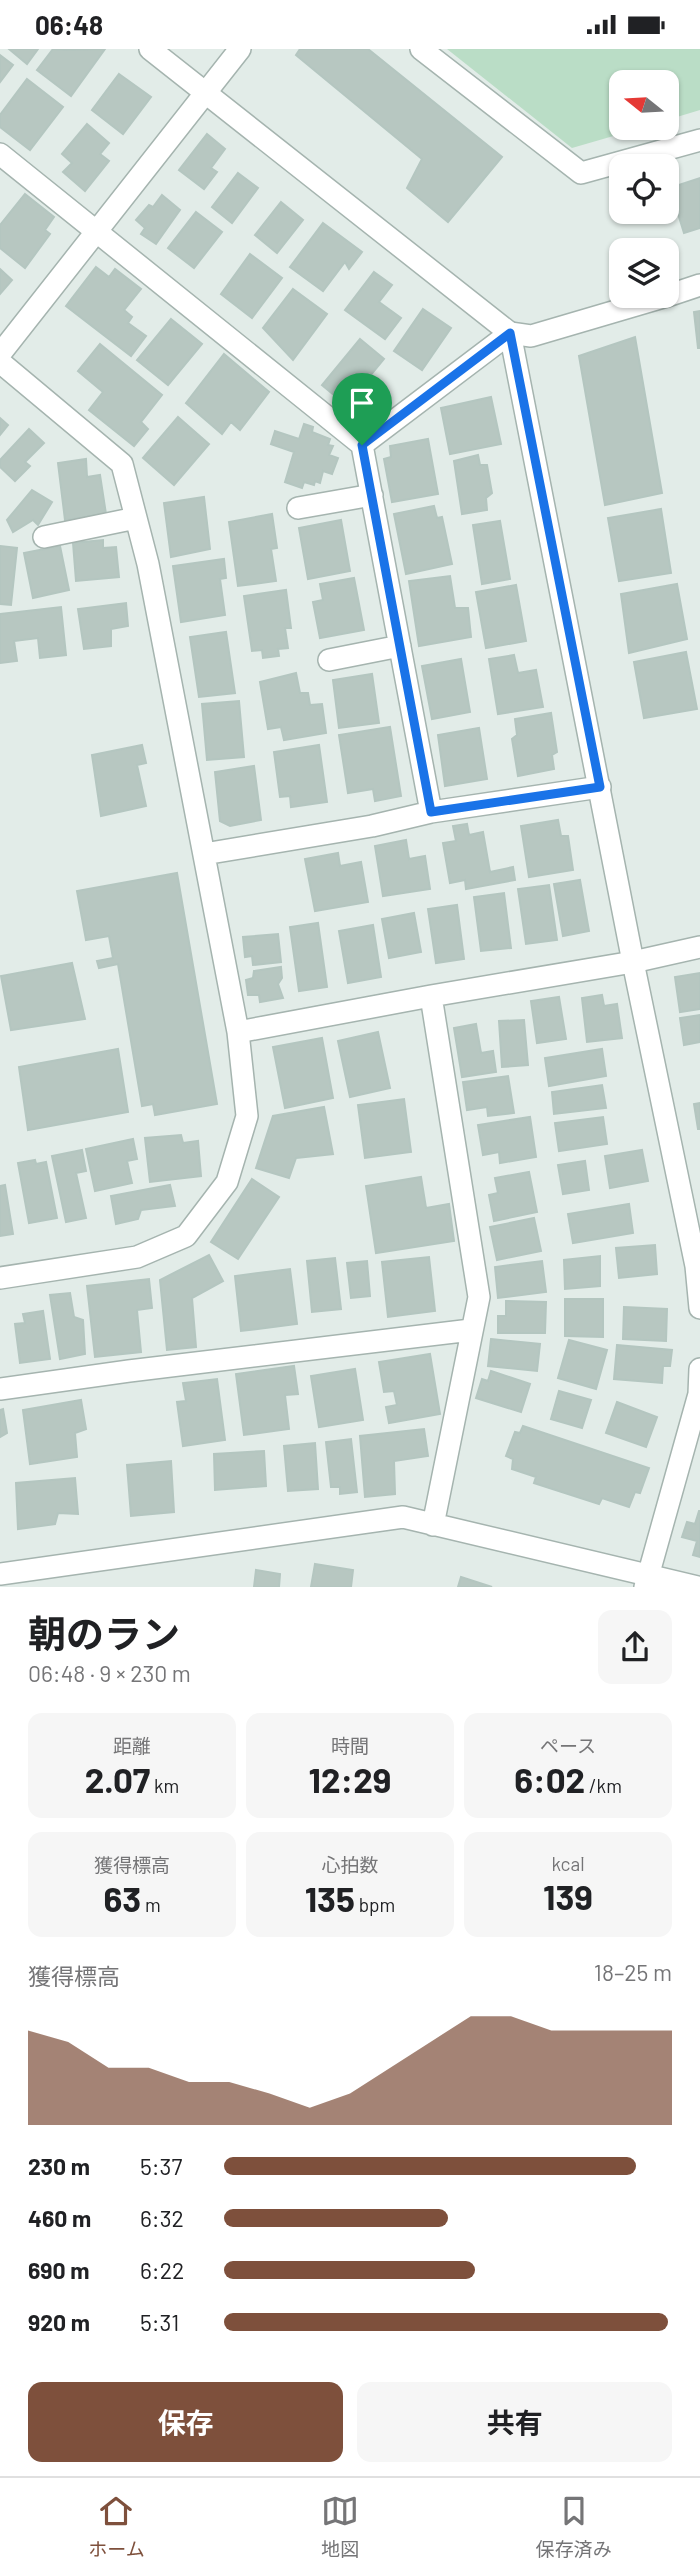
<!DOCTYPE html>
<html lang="ja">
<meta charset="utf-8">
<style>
body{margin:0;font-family:Barlow,"Noto Sans JP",sans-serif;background:#f6f6f6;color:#202124;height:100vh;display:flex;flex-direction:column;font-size:26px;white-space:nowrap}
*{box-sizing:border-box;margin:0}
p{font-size:23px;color:#757577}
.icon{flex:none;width:38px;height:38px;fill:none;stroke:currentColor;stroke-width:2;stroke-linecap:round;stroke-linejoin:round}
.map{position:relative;height:1538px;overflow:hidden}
.sheet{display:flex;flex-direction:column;background:#fff;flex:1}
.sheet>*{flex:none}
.needle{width:46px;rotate:288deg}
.buttons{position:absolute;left:609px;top:21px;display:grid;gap:14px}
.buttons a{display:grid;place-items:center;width:70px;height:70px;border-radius:14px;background:#fff;box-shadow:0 2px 5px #0004;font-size:35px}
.pin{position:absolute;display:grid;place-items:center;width:60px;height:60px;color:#fff;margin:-72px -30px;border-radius:50% 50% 50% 0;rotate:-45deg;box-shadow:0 0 7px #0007}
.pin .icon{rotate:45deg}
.round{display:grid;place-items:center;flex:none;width:74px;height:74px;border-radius:14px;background:#f6f6f6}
.overview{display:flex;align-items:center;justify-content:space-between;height:119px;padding:0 28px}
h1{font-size:38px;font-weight:700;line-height:52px}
.figures{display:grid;grid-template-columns:repeat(3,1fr);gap:10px;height:119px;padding:7px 28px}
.figures div{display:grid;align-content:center;border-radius:14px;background:#f6f6f6;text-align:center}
.figures b{font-size:35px;font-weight:700}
.figures small{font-size:19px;font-weight:400}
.figures p{font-size:19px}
.chart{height:196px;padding:14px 28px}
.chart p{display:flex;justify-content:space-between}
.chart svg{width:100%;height:126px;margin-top:7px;fill:#7e503c;opacity:.7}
.action{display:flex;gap:14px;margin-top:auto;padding:14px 28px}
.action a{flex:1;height:80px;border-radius:14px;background:#7e503c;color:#fff;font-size:28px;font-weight:700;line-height:80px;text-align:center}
.action a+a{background:#f6f6f6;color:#202124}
ul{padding:0 28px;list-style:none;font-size:23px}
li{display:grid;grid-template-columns:112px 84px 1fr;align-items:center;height:52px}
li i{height:18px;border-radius:9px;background:#7e503c}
.status{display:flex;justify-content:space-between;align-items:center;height:49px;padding:0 35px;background:#fff;direction:ltr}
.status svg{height:19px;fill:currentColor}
.menu{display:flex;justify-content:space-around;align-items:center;height:98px;border-top:2px solid #e0e0e0;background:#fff;font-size:19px;color:#757577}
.menu a{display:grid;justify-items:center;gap:4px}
.menu .current{color:#7e503c}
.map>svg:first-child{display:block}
</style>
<div class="status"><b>06:48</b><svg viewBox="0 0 49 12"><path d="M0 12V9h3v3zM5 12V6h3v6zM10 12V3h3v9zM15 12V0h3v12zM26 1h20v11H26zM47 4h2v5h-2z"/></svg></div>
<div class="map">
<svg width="700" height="1538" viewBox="0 0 700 1538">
<rect width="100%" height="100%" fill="#e2ece8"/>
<path fill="#baddc6" d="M447 0H700V61L667 71V33H621V79H641L572 99Z"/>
<path fill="#b7c7c1" stroke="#b4c6c0" stroke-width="2" d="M9 0H38L27 15Z
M53 0 65 1 105 0 71 47 37 21Z
M300 0H368L502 108 448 173 407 139 422 110 296 6Z
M0 6 13 16 0 33Z
M119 25 151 48 123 85 92 61Z
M27 30 63 58 30 101 0 78V66Z
M87 75 109 94 100 105 109 112 85 142 63 123 72 114 62 105Z
M207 85 225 100 211 119 217 123 204 140 179 121Z
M238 124 258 139 232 174 212 158Z
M700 129V179L684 184 670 139Z
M25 145 54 168 45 181 50 185 25 219 0 199V176Z
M162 146 180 161 156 195 141 185 145 179 136 171 149 156 153 158Z
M281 153 303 171 277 204 255 186Z
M196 163 222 183 194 219 168 199Z
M323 174 362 203 349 220 345 213 323 242 290 218Z
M250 205 282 229 252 269 221 245Z
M96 218 109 228 115 220 141 240 124 261 132 268 128 274 146 287 131 307 66 257Z
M0 220 12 231 0 245Z
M374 223 392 236 379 253 401 269 385 290 345 261Z
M293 240 327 265 293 311 263 279Z
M423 260 451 279 422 321 394 302Z
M700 262V299H698L694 263Z
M171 270 202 295 168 336 137 311Z
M635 288 662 444 605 456 579 307Z
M360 290 384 310 346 356 322 336Z
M100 295 162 346 141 373 148 380 134 397 89 361 103 343 78 322Z
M224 305 269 343 240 381 231 373 222 385 186 354Z
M491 348 501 395 450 405 441 359Z
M178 368 209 395 174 436 143 409Z
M0 369 8 376 0 386Z
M304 375 313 378 312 383 330 390 328 396 333 397 329 406 338 409 332 425 323 422 320 434 315 432 314 436 304 433 302 439 285 433 294 403 271 395 275 382 299 390Z
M29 380 44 394 25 413 30 417 15 432 0 418V411Z
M428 390 438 445 392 453 384 410 391 408 390 397Z
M478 406 480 416H487L492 444 486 449 487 461 462 465 454 412Z
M86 410 87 428 100 426 106 465 65 471 58 414Z
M32 441 52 453 38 476 33 471 13 483 7 471Z
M204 448 210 500 171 508 164 454Z
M434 457 437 469 442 468 452 515 406 525 394 465Z
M661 460 671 524 619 532 608 469Z
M272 465 277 499 271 500 276 532 238 537 229 473Z
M341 471 350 522 308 530 299 479Z
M500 472 510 530 482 535 473 476Z
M103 491V499L116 498 119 528 76 532 73 494Z
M0 497 17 499 11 556 0 555Z
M60 497 69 541 33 549 24 504Z
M224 510 226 529 220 530 225 566 181 573 173 517Z
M450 527 455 559H468L471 588 419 597 409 532Z
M354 529 364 581 320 589 313 553 323 551 320 535Z
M677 535 687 590 629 604 621 545Z
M516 536 526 592 486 599 476 543Z
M286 541 291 579H285L288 599 278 600 279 607 263 609 262 601 252 602 244 547Z
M126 554 128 577 111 580V597L84 600 78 560Z
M61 558 66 606 40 609 38 589 14 592 17 612 0 614V565Z
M226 583 235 644 199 648 190 588Z
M686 603 697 660 644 669 634 613Z
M514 606 518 624 536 621 543 658 498 665 489 610Z
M461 610 470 663 432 670 422 617Z
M296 624 300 644H308L310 656 322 655 326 684 284 691 281 678 268 680 260 633Z
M372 625 379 674 339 679 333 631Z
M239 652 244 708 207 711 202 655Z
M551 664 557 703 552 706 554 720 518 727 512 690 517 686 515 670Z
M390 678 401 747 375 752 373 740 348 744 339 686Z
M479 679 487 730 445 737 438 686Z
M142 696 146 714 137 716 146 757 101 767 92 706Z
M319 696 327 753 291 758 290 747 280 748 274 703Z
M254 717 261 771 230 777 220 772 215 723Z
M558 771 561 787H568L573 821 529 828 521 777Z
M467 775 469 786 483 783 490 823 513 818 515 831 466 840 465 831 450 834 443 794 456 792 453 777Z
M406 791 409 810 425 807 430 840 383 847 375 797Z
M338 804 340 817 361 813 368 853 315 862 305 810Z
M177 824 217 1055 155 1066 153 1055 142 1057 118 915 99 919 97 912 113 909 109 887 86 891 77 842Z
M580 831 589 882 563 887 554 835Z
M549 836 557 891 526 895 518 840Z
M504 844 511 899 481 902 474 848Z
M457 856 464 910 436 914 428 860Z
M414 864 421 903 389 909 382 870Z
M318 874 327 938 299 942 290 878Z
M373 876 381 928 348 934 339 882Z
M278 885 281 913 253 916 252 907 245 908 243 888Z
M72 914 85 970 11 981 1 927Z
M281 918 282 929 278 935 283 949 260 953 259 946H248L246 931 253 929 254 922Z
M700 924V960L680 963 675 928Z
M602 946 604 957 617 955 622 989 587 993 582 949Z
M559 948 566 990 537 994 531 952Z
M700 966V993L684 996 680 969Z
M524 971 528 1016 502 1018 499 972Z
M476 975 481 1004 493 1002 496 1023 462 1028 454 979Z
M378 983 390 1039 350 1048 338 992Z
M322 989 333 1049 285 1059 273 998Z
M118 1000 128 1063 28 1081 19 1018Z
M602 1000 606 1027 549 1037 545 1009Z
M508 1027 514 1064 488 1067 487 1058 467 1061 463 1033Z
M602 1036 606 1059 554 1065 552 1043Z
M404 1050 411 1103 365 1109 358 1056Z
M700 1054V1080H698L694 1055Z
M324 1058 333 1105 296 1109 289 1129 256 1119 273 1067Z
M530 1068 536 1108 500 1114 499 1103 483 1106 478 1076Z
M603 1068 607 1095 559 1102 555 1074Z
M181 1086 183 1094 198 1092 201 1127 150 1133 145 1089Z
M133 1090 137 1110 127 1112 132 1134 95 1142 86 1100Z
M82 1101 86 1122 76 1124 86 1169 66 1173 52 1107Z
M642 1101 648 1132 610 1139 605 1107Z
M35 1111 36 1115 46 1113 57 1169 29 1174 18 1114Z
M585 1112 589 1141 563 1145 558 1116Z
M529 1123 537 1163 494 1172 489 1146 498 1144 495 1129Z
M421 1128 426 1159 449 1155 454 1192 376 1204 366 1137Z
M252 1130 279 1148 238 1210 211 1193Z
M5 1136 13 1185 0 1187V1137Z
M170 1136 175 1157 141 1161 138 1170 116 1175 111 1147Z
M629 1155 633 1184 573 1194 568 1165Z
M534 1169 541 1202 497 1211 490 1178Z
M655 1196 657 1225 619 1229 616 1199Z
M209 1206 223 1232 192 1249 196 1298 167 1301 160 1231Z
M600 1207V1237L565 1240 564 1211Z
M429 1208 435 1262 388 1268 382 1213Z
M335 1209 341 1260 312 1263 307 1212Z
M367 1212 370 1247 351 1249 347 1214Z
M542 1212 546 1243 498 1249 495 1218Z
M290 1220 297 1275 241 1282 235 1227Z
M149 1230 152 1259 137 1261 141 1303 95 1308 87 1237Z
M70 1244 74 1268 83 1271 85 1305 60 1310 50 1246Z
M565 1250H603V1288L565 1287Z
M506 1252 546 1253 545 1284H498V1267H506Z
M624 1258 667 1260 666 1292 623 1290Z
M43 1262 50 1310 20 1314 15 1275 25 1274 23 1265Z
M491 1290 540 1295 537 1322 488 1317Z
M569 1291 607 1301 596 1340 558 1329Z
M617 1296 672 1301 670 1317H663L662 1334 614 1330Z
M430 1305 440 1365 389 1374 386 1358 397 1356 394 1342 384 1343 379 1313Z
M294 1317 298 1345 285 1346 289 1380 244 1386 236 1325Z
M355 1320 363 1371 319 1378 311 1327Z
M491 1322 530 1335 521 1363 476 1349 482 1330 488 1332Z
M217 1330 225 1391 183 1397 177 1353 186 1352 183 1334Z
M559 1342 591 1351 582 1379 551 1370Z
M81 1351 86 1380 75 1384 77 1408 30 1415 23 1361Z
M617 1353 657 1368 646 1398 606 1384Z
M3 1360 7 1384 0 1388V1361Z
M523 1377 649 1419 640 1444 635 1443 629 1458 602 1449 599 1455 534 1434 536 1428 512 1420 513 1410 506 1407 515 1383 520 1384Z
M424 1380 428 1407 394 1412 395 1445 365 1448 360 1387Z
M351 1390 357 1443 340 1445V1438H331L326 1393Z
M315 1394 318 1440 288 1442 284 1397Z
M264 1402 266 1437 215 1441 214 1405Z
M171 1412 174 1463 131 1467 127 1416Z
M75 1429 78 1465 58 1464 55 1475 18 1480 16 1434Z
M699 1462H700V1508L693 1506 697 1492 682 1488 687 1473 695 1475Z
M315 1515 353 1521 351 1538H311Z
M256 1521 280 1525 279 1538H254Z
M461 1528 492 1538H458Z"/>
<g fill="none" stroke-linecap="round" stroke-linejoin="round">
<g stroke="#a5b4af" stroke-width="24">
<path id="minor" d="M421 0 581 124 700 91
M0 105 362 396 431 763
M667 247 700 236
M0 305 240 0
M0 313 122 415 148 515 238 983 247 1067 227 1133 186 1187 137 1208 0 1229
M362 396 510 284 531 287 667 247
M298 459 372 446
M44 488 136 469
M329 611 400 597
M204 805 372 777 431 763 600 738
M431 947 479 1248 433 1476
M238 983 431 947 633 913 700 898
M0 1340 129 1322 471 1281
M0 1525 403 1468 698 1538"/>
</g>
<g stroke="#a5b4af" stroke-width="24">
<path id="tertiary" d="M150 0 510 284 633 913 696 1217 700 1259
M645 1538 699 1345 700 1320"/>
</g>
<use href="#minor" stroke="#fff" stroke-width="21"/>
<use href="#tertiary" stroke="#fff" stroke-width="21"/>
</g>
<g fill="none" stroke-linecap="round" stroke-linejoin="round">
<g stroke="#fff" stroke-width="14">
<path id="route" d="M510 284 600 738 431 763 362 396Z"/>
</g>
<use href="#route" stroke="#1a73e8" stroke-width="9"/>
</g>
</svg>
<div class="buttons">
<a><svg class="needle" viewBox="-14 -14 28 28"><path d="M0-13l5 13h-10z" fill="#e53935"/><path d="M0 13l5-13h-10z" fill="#757577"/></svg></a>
<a><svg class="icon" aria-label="locate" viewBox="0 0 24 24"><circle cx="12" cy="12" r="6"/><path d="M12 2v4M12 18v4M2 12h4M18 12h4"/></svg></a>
<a><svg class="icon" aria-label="layers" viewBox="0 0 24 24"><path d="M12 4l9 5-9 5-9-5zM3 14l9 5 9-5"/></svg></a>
</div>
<div class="pin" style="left:362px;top:396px;background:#1e9e55"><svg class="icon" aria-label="arrive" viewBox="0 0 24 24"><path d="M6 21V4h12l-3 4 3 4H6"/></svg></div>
</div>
<section class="sheet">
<div class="overview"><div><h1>朝のラン</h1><p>06:48 · 9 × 230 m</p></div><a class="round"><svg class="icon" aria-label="share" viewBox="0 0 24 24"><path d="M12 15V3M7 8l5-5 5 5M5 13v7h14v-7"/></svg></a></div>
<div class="figures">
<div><p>距離</p><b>2.07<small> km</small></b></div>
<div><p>時間</p><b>12:29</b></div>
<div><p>ペース</p><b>6:02<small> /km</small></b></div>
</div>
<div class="figures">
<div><p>獲得標高</p><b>63<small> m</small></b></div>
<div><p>心拍数</p><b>135<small> bpm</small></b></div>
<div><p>kcal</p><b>139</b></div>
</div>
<div class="chart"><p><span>獲得標高</span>18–25 m</p>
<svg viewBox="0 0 160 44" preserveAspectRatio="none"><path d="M0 44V11L10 15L20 24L30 24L40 29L50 29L60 33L70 38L80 33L90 24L100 15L110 6L120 6L130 11L140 11L150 11L160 11V44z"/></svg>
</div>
<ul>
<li><b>230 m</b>5:37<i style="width:92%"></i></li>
<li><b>460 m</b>6:32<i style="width:50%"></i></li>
<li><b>690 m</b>6:22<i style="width:56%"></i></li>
<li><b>920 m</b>5:31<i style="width:99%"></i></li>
</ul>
<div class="action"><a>保存</a><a>共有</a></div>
</section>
<nav class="menu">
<a class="current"><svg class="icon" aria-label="home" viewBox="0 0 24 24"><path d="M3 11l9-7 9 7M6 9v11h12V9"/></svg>ホーム</a>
<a><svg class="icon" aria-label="map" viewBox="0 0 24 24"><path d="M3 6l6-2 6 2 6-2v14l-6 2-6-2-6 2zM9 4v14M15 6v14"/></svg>地図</a>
<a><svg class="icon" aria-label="saved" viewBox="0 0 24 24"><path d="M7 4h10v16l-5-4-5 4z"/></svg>保存済み</a>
</nav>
